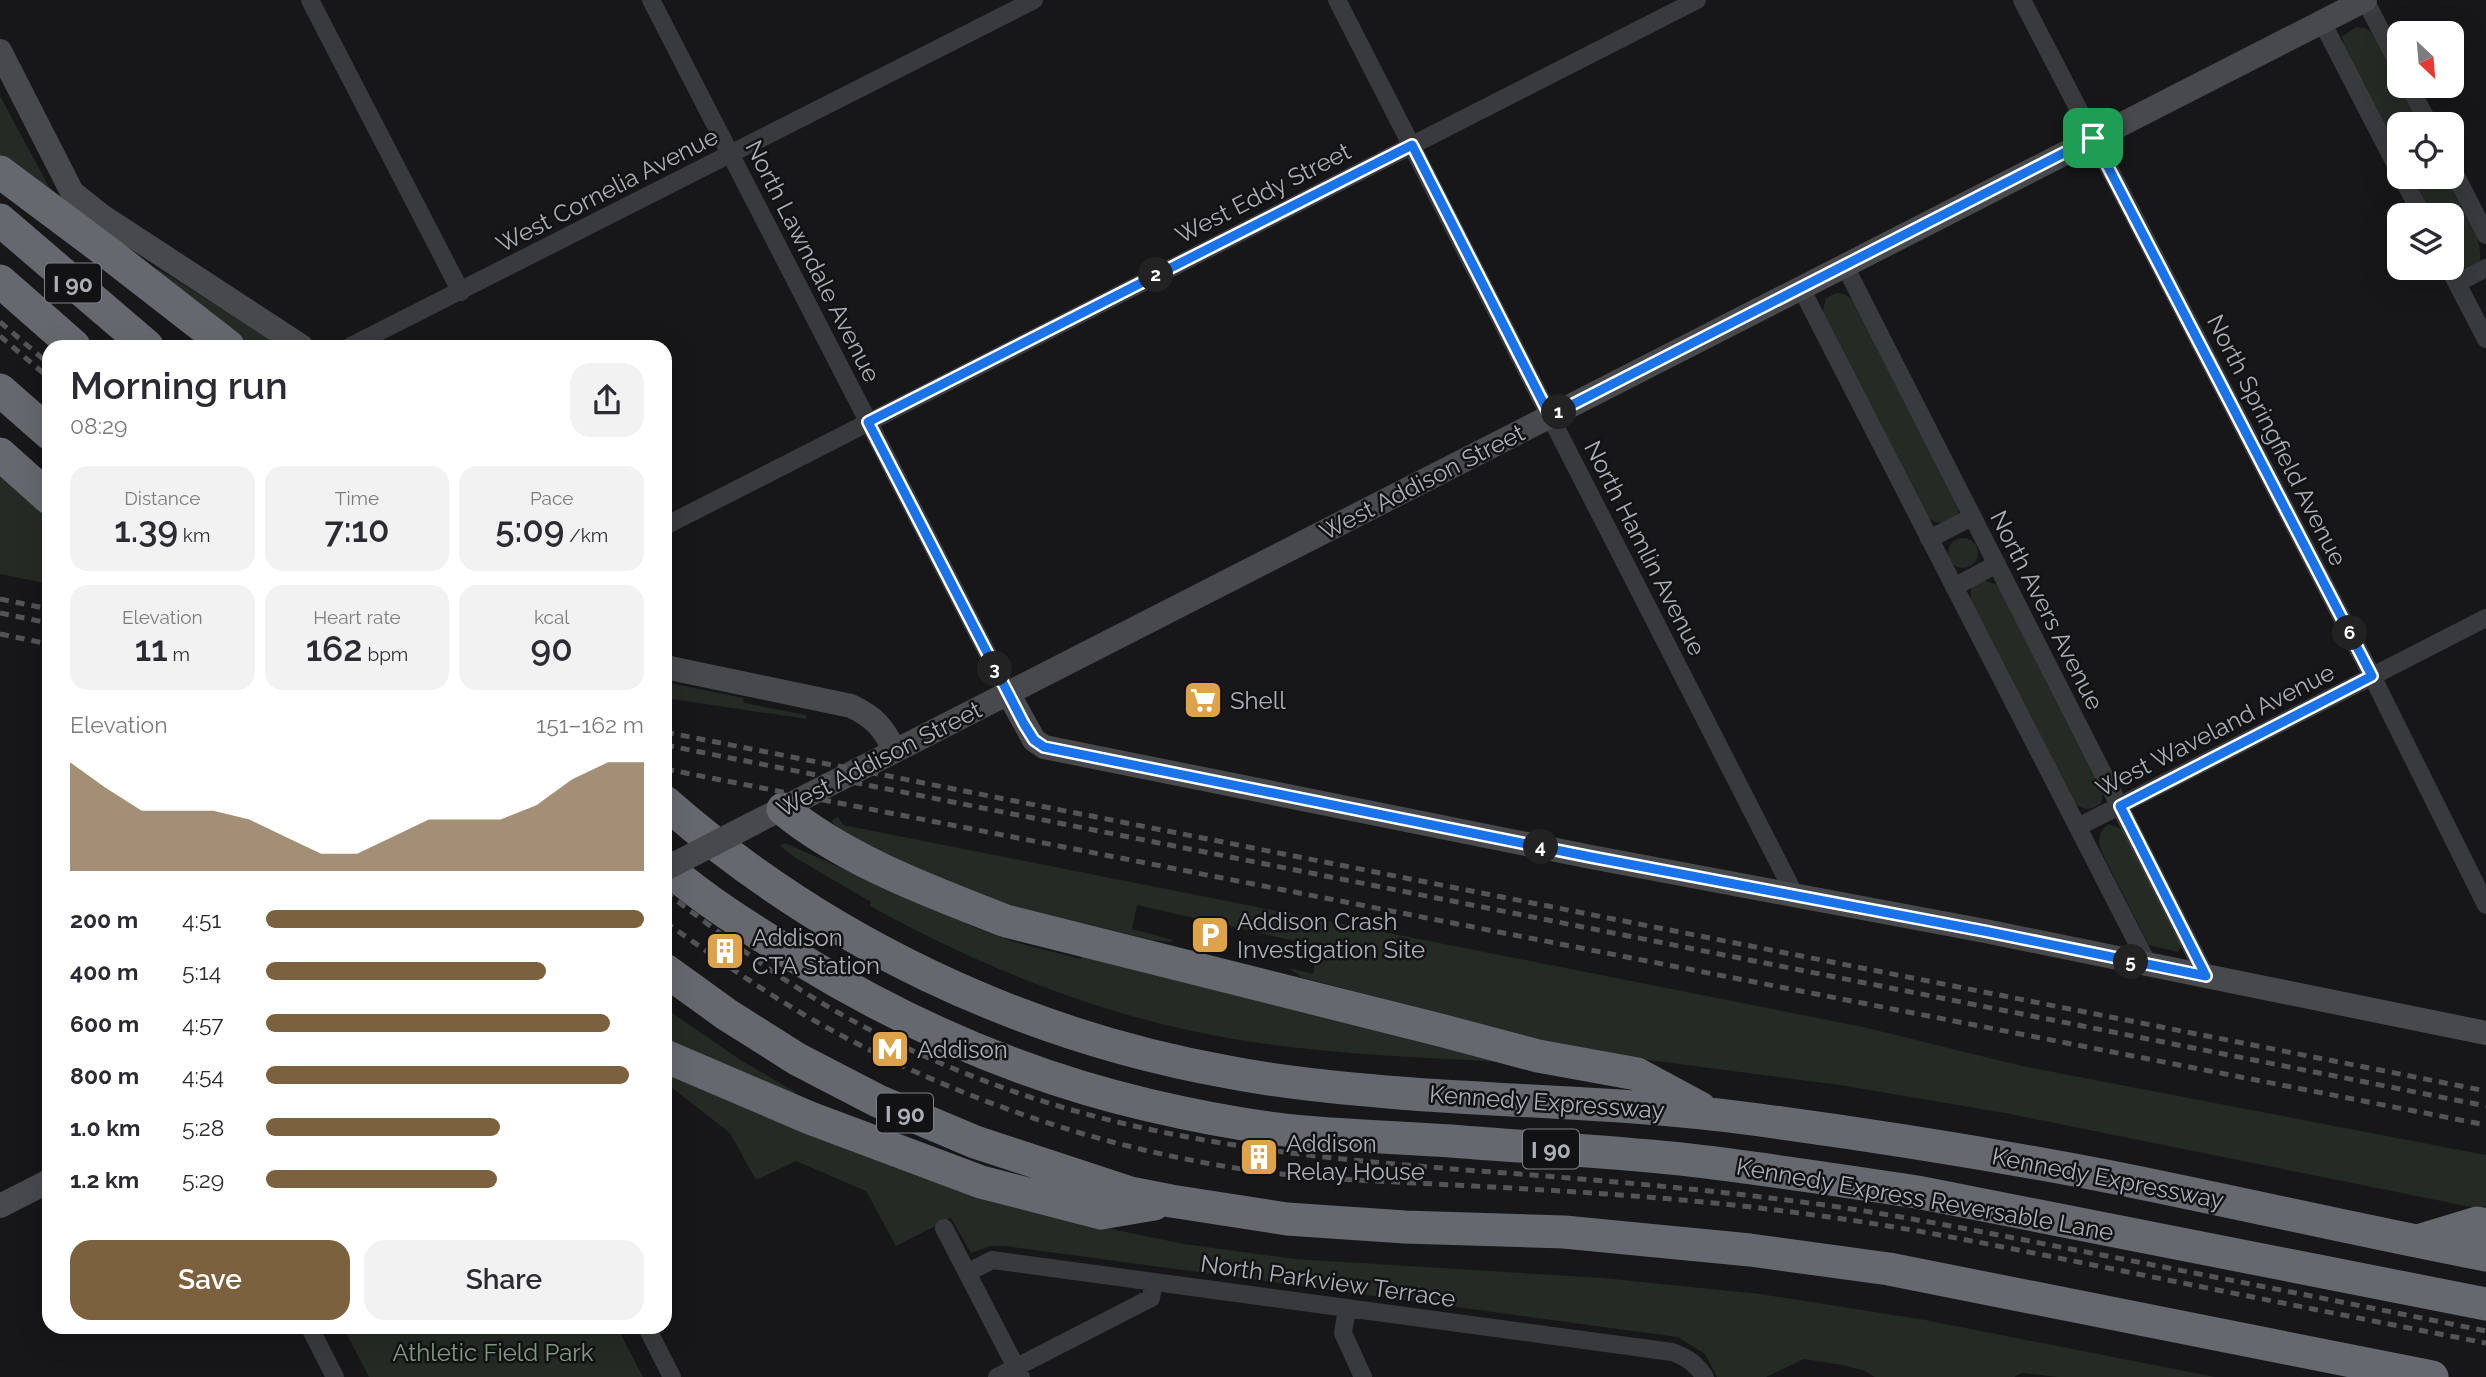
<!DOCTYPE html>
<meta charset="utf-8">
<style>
body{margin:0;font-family:Raleway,sans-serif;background:#f2f2f3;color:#2b2b33;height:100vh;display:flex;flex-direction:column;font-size:26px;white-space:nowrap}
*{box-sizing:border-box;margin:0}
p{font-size:23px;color:#7c7c81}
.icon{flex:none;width:38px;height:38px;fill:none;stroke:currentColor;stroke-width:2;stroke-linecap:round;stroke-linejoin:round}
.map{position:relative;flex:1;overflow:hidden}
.drawer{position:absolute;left:42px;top:340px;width:630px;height:994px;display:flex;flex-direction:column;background:#fff;border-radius:21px;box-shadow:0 7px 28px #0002}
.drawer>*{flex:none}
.needle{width:46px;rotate:154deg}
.controls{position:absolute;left:2387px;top:21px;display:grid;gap:14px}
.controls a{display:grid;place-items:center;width:77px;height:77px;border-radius:14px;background:#fff;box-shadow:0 7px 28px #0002;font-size:35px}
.pin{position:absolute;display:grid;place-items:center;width:60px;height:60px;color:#fff;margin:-30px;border-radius:14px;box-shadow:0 4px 10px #0006}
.km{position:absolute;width:35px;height:35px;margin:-18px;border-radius:50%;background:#222;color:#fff;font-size:19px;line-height:35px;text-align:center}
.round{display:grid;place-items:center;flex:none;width:74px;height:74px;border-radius:21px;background:#f2f2f3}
.overview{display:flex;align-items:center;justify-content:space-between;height:119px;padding:0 28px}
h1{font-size:38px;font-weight:600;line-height:52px}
.figures{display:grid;grid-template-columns:repeat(3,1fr);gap:10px;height:119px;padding:7px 28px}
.figures div{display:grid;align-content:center;border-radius:18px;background:#f2f2f3;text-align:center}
.figures b{font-size:35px;font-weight:600}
.figures small{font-size:19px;font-weight:400}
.figures p{font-size:19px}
.chart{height:196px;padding:14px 28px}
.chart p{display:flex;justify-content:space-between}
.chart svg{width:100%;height:126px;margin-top:7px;fill:#7b613d;opacity:.7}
.action{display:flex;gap:14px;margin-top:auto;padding:14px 28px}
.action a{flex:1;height:80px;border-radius:21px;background:#7b613d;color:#fff;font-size:28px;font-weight:600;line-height:80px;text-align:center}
.action a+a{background:#f2f2f3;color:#2b2b33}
ul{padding:0 28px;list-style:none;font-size:23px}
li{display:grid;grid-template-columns:112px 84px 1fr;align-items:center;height:52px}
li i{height:18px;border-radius:9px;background:#7b613d}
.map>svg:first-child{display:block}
</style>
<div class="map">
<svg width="2486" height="1377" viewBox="0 0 2486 1377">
<rect width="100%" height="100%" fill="#171719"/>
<path fill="#242a24" d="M2357 27 2365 28 2371 32 2419 124H2399V154L2345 50 2342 36Z
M0 96 48 185 62 203 0 157Z
M2411 177H2447C2461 203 2483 232 2480 263L2471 269 2465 268 2452 254V215H2431Z
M158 269 282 346H246L155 274Z
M1836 293 1844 294 1852 299 1957 501 1959 510 1957 516C1942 525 1936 526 1924 513L1826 320 1823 309 1826 298Z
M0 475 49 518V584L0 574Z
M1948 553a15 15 0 1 1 30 0a15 15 0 1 1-30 0Z
M1983 580 1998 585 2104 790 2101 803C2092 810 2085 811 2075 804L1971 602V588Z
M665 682 743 698 744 703 806 715 807 719 665 698Z
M838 817 843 825 1863 1027 2022 1066 2486 1155V1210L2005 1113 1840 1085 1580 1051 1301 977 1289 968 1313 974 1317 946 1137 905 1132 929 1173 940 1171 942 1152 940 986 899 843 835C838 831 834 827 832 820Z
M2109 824 2125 831 2183 944 2178 952 2149 945 2101 851C2098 839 2098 831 2109 824Z
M785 843 974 927 1014 942 1081 959 1083 953 1504 1062C1413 1057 1323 1054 1234 1039 1106 1018 983 968 870 906L871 902 794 857 780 846Z
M665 1008 739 1059 795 1092 791 1099 665 1046Z
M665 1069 1083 1223 1184 1244 1295 1259 1603 1278 1760 1294 1925 1320 2215 1377H2058L2022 1373 2014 1377H1875L1865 1371 1843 1365 1804 1359 1766 1377H1717L1705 1354 1678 1337 1005 1246H990L971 1253 951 1218 896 1246 866 1191 796 1161 756 1180 730 1133 671 1087 665 1090Z
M343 1327H617L643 1377H369Z"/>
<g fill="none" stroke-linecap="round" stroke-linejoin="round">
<path stroke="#393a3d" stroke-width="18" d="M310 0 461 292
M651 0 1008 693
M1337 0 1795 895
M2022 0 2372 676 2486 905
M2365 0 2399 66
M2322 22 2399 171
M2409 86 2429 124
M2452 168 2486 235
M2402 177 2422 215
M1845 266 2206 976
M2449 268 2486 339
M2457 283 2486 268
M1801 288 2149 966
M351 346 1034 0
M665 526 1697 0
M1929 539 1972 517
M1954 587 1997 564
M2078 827 2486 618
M944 1228 1021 1377
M967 1273 992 1260 1672 1352C1687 1357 1696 1364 1705 1377
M1347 1309 1343 1333 1363 1377
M309 1326 335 1377
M646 1326 672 1377
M997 1377 1151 1298 1154 1282"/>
<path stroke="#47494d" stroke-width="24" d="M0 51 72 192 102 216 301 346
M665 667 851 706C876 718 882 727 895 750
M1008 693 1034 740 1044 747 1591 857 1985 931 2486 1033
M752 824 2365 0
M0 1206 49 1181"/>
<path stroke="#65686e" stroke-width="33" d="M0 172 111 255 228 346
M0 220 147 346
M0 281 74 346
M0 390 49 433
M0 454 49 498
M665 802C823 941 1021 1035 1228 1072 1284 1083 1342 1088 1399 1093 1516 1102 1635 1103 1752 1119 1872 1135 1992 1154 2111 1177 2236 1202 2361 1231 2486 1255
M783 809C844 860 932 892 1006 921L1440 1030 1538 1056 1637 1074 1700 1108
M665 866C706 902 754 931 801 960 909 1026 1024 1076 1148 1105 1199 1117 1252 1127 1304 1132 1361 1137 1419 1138 1476 1143 1544 1148 1613 1152 1681 1159 1760 1168 1838 1180 1917 1192L2486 1304
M665 970 726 1014 797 1059 878 1101 975 1142 1130 1193 1171 1201 1287 1219 1405 1227 1564 1232 1750 1250 1889 1269 2432 1377
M665 1056 810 1118 981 1182 1101 1213 1154 1204
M2421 1240 2477 1223 2486 1225"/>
<path stroke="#525458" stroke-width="5" stroke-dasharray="9 7" stroke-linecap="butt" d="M0 322 49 364
M0 336 49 378
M0 599 49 609
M0 613 49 623
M0 634 49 644
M665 732 2486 1091
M665 745 2486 1106
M665 769 2486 1125
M665 892C711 926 756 962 804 992 862 1029 928 1060 993 1084 1150 1143 1313 1158 1479 1171 1587 1179 1695 1188 1802 1202 1903 1215 2002 1236 2102 1255 2230 1280 2358 1305 2486 1331
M665 922C712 955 758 988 808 1017 934 1089 1074 1140 1217 1165 1301 1180 1387 1181 1473 1186 1587 1192 1700 1199 1814 1215 1914 1228 2013 1249 2113 1269 2237 1294 2362 1319 2486 1343"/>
<path stroke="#47494d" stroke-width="24" d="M665 869 752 824"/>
</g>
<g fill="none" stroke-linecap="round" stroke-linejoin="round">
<g stroke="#fff" stroke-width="14">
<path id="route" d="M2093 138 2372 676 2120 806 2206 976 1984 931 1591 857 1044 747 1034 740 1024 724 868 422 1412 145 1550 416Z"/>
</g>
<use href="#route" stroke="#1a73e8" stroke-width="9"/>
</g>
<defs>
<g id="supermarket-square" transform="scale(2.0125)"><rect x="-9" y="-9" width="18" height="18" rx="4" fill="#dda24a" stroke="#121214"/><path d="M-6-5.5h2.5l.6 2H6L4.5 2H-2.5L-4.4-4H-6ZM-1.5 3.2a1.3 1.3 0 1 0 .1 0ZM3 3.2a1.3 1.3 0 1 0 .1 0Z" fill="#fff"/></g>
<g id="parking-square" transform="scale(2.0125)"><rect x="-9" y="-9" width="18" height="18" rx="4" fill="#dda24a" stroke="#121214"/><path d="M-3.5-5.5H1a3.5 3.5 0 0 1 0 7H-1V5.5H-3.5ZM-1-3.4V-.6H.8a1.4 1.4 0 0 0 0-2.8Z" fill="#fff"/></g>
<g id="building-square" transform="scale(2.0125)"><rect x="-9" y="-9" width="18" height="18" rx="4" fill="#dda24a" stroke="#121214"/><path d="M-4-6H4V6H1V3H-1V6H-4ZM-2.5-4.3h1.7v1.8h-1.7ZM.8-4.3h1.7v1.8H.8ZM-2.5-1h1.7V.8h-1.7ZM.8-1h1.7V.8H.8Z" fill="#fff"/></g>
<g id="metro-square" transform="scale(2.0125)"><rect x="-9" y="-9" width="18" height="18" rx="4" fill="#dda24a" stroke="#121214"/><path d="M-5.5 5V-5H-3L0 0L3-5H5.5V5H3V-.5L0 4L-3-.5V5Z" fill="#fff"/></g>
</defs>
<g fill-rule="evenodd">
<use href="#supermarket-square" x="1203" y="700"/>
<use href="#parking-square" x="1210" y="935"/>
<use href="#building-square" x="725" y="951"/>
<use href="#metro-square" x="890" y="1049"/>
<use href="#building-square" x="1259" y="1157"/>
</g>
<g text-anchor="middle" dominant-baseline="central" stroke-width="5" stroke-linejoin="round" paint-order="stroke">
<g fill="#121214" stroke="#7d8086" stroke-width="2">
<rect x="45" y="263.5" width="56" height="39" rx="5"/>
<rect x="877" y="1093.5" width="56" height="39" rx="5"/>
<rect x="1523" y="1129.5" width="56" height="39" rx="5"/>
</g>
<g font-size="23" font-weight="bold" fill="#abafb7">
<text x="73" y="283">I 90</text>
<text x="905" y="1113">I 90</text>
<text x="1551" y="1149">I 90</text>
</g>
<g font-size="24" fill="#abafb7" stroke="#121214">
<text transform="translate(607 190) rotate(-27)">West Cornelia Avenue</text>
<text transform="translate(1263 193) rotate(-27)">West Eddy Street</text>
<text transform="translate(813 261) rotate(63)">North Lawndale Avenue</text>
<text transform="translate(2277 440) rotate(63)">North Springfield Avenue</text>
<text transform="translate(1422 482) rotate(-27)">West Addison Street</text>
<text transform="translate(1645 548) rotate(63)">North Hamlin Avenue</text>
<text transform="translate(2047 610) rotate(63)">North Avers Avenue</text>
<text transform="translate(2215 730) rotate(-27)">West Waveland Avenue</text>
<text transform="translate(879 759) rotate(-27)">West Addison Street</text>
<text transform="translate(1547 1102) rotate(4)">Kennedy Expressway</text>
<text transform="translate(2108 1178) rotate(11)">Kennedy Expressway</text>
<text transform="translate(1925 1199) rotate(10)">Kennedy Express Reversable Lane</text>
<text transform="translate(1328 1281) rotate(8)">North Parkview Terrace</text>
</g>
<g font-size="24" fill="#abafb7" stroke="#121214" text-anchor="start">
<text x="1230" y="700">Shell</text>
<text x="1237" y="921">Addison Crash<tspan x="1237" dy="28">Investigation Site</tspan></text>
<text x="752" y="937">Addison<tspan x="752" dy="28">CTA Station</tspan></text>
<text x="917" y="1049">Addison</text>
<text x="1286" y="1143">Addison<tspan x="1286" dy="28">Relay House</tspan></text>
</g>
<g font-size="24" fill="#84a084" stroke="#121214">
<text x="493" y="1352">Athletic Field Park</text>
</g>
</g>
</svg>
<div class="controls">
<a><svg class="needle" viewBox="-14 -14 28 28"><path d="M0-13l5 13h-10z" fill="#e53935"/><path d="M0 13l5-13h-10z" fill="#7c7c81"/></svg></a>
<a><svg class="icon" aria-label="locate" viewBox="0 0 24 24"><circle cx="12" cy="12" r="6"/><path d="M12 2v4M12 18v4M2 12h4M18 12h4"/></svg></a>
<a><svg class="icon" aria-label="layers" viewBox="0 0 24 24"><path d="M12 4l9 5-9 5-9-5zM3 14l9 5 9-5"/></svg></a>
</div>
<div class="pin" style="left:2093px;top:138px;background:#1e9e55"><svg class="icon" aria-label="arrive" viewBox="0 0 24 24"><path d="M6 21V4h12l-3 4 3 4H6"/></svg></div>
<b class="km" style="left:1559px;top:412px">1</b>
<b class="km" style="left:1156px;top:275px">2</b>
<b class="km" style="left:995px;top:669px">3</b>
<b class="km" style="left:1541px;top:847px">4</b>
<b class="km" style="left:2131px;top:962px">5</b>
<b class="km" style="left:2350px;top:633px">6</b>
<section class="drawer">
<div class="overview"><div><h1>Morning run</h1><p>08:29</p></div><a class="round"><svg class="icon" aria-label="share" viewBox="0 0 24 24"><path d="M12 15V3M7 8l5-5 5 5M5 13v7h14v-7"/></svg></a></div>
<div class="figures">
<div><p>Distance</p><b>1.39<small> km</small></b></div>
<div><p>Time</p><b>7:10</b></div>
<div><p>Pace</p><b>5:09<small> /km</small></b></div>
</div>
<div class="figures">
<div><p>Elevation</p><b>11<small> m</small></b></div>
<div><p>Heart rate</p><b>162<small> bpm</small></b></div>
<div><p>kcal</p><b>90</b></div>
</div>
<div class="chart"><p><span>Elevation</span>151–162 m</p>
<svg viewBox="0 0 160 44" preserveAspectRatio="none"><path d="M0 44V6L10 15L20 23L30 23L40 23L50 26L60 32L70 38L80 38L90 32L100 26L110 26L120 26L130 21L140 12L150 6L160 6V44z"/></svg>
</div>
<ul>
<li><b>200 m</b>4:51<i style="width:100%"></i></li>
<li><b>400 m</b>5:14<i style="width:74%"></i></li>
<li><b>600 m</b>4:57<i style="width:91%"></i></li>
<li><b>800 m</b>4:54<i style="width:96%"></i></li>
<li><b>1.0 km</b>5:28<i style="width:62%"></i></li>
<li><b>1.2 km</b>5:29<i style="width:61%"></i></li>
</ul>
<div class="action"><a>Save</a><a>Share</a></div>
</section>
</div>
